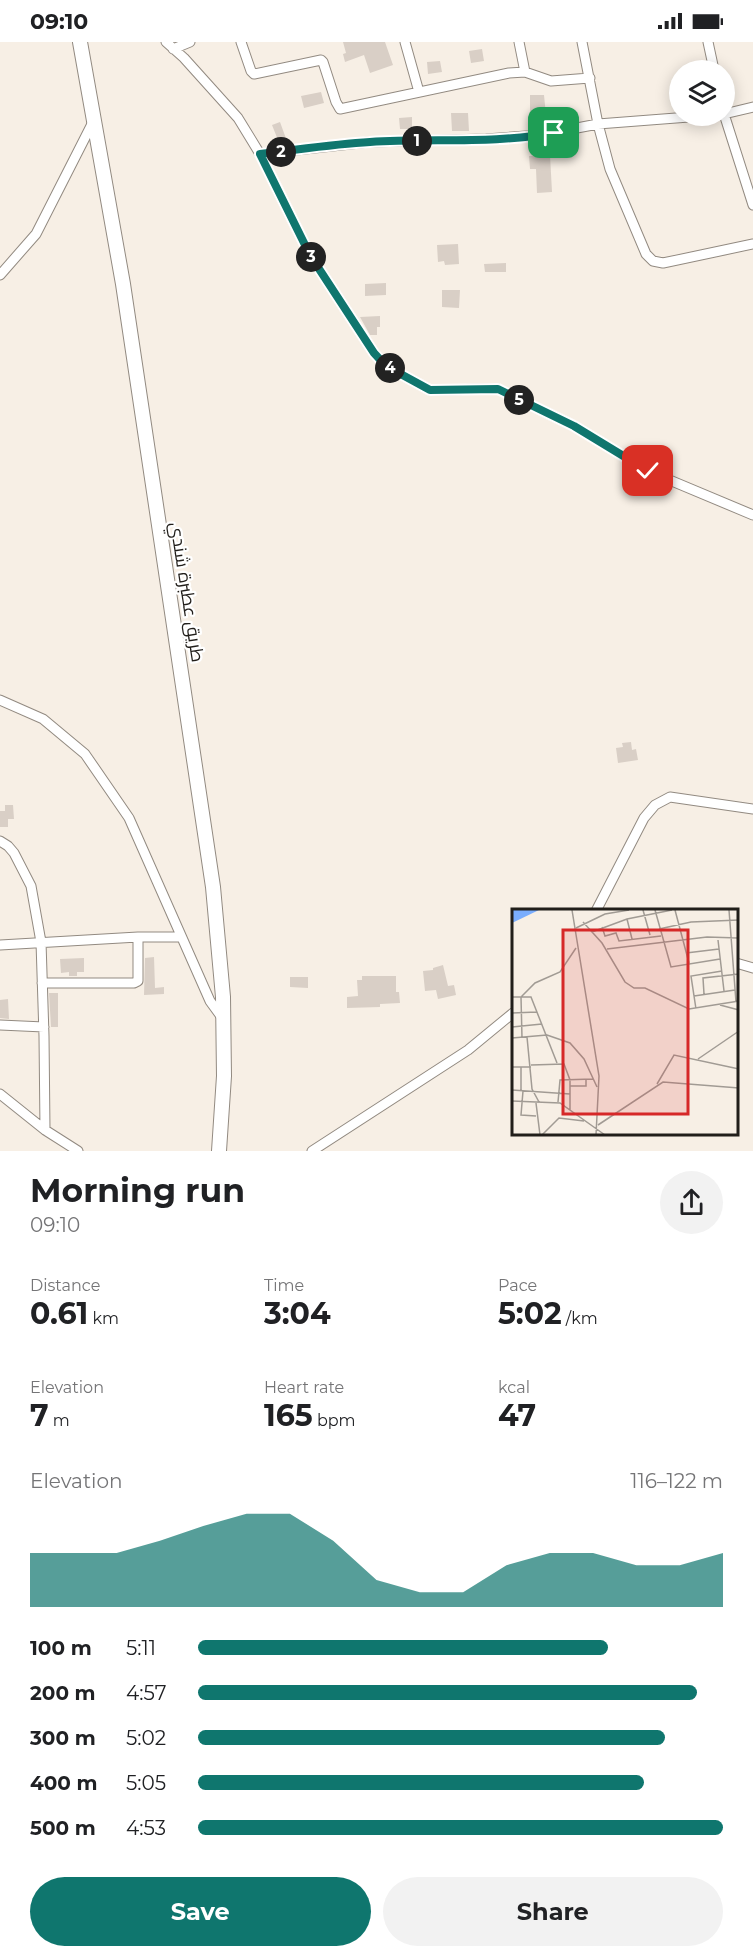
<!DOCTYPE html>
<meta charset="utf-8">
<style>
body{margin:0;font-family:Montserrat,Cairo,sans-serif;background:#f2f2f2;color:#202124;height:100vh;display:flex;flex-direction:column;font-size:22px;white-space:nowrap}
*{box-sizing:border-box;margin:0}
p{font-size:20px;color:#757577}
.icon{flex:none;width:33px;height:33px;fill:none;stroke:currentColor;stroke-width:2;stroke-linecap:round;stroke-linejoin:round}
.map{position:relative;height:1109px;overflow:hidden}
.drawer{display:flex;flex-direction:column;background:#fff;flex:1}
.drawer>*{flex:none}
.buttons{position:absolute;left:669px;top:18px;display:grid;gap:12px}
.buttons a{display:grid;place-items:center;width:66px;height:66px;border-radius:50%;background:#fff;box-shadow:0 3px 15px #0003;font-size:30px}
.pin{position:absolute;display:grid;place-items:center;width:51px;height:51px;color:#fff;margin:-26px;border-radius:12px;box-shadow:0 3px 9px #0006}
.km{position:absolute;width:30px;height:30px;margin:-15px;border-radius:50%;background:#222;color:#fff;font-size:16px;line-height:30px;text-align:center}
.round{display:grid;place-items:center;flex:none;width:63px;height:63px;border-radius:32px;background:#f2f2f2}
.summary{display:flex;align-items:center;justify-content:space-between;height:102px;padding:0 30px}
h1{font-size:33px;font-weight:700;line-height:45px}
.stats{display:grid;grid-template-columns:repeat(3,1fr);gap:9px;height:102px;padding:6px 30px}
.stats div{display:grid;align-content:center}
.stats b{font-size:30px;font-weight:700}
.stats small{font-size:16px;font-weight:400}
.stats p{font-size:16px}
.chart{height:168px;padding:12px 30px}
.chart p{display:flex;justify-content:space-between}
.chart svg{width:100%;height:108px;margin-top:6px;fill:#0f766e;opacity:.7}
.primary-button{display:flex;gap:12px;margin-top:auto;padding:12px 30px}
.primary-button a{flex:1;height:69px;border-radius:36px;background:#0f766e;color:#fff;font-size:24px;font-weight:700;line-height:69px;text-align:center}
.primary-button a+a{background:#f2f2f2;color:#202124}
ul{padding:0 30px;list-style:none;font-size:20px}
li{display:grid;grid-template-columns:96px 72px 1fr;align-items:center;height:45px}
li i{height:15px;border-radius:8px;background:#0f766e}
.status{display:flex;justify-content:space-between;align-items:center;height:42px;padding:0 30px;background:#fff;direction:ltr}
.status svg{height:16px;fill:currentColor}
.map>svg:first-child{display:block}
</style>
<div class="status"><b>09:10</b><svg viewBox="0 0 49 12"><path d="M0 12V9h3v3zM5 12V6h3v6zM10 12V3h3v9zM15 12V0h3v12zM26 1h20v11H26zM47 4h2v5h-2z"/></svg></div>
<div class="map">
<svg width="753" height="1109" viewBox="0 0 753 1109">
<rect width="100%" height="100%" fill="#f7efe5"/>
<path fill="#d9cfc6" d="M343 0H385L393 23 370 31 364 13 345 20 343 12 346 11Z
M482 7 484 19 471 21 469 9Z
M440 19 442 30 428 32 427 20Z
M321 50 324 61 304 66 301 54Z
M530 53H544L547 83 530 84Z
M451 71H468L469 89H452Z
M412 75V87H400L399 76Z
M280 80 288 102H287L280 103 272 83Z
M550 113 552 150 537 151 536 127H530L529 114Z
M458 202 459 222 445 223 444 219 438 220 437 203Z
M506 221V230H485L484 222Z
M386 241V253L365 254V242Z
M442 248H460L459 266 442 265Z
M380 274V285H377V293H370L360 275Z
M631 700 632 708 636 707 638 718 618 721 616 706 623 705 622 701Z
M5 763H13L14 777H8V785H0V769H5Z
M154 915 155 946 164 945V952L144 953 145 916Z
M84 916V930H77V934H69V930L61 931 60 917Z
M443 923 448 944 454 943 456 953 438 957 436 948 425 949 423 929 433 928V926Z
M362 934H396V950H399L400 961 380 962V965L347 966V955L358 954 357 938H362Z
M290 935H308V946L290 945Z
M49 951H58V985H51Z
M8 957 9 977 0 976V958Z"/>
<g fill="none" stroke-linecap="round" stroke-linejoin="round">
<g stroke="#928a81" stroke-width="11">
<path id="minor" d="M166 0 184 16 238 76 260 112 310 213 374 311 386 324 430 348 498 347 574 384 648 429 753 473
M241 0 251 29 254 32 321 18 323 20 336 60 340 67 509 31 525 30 551 39 590 36
M405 0 419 50
M519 0 525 30
M582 0 598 82 610 127 646 212 653 219 663 221 753 202
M708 0 714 28
M173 7 190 0
M724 72 753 163
M724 72 753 65
M260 112 369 100 486 97 540 93 598 82 702 74
M0 233 36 192 93 80
M0 658 43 677 85 712 129 776 210 959 223 977
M0 799 8 804 14 811 31 844 41 900 44 994 45 1088
M596 869 644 776 655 763 670 755 753 767
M0 903 138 895H181
M736 921 753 926
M42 941H134L138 939V895
M0 983 44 985
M0 1052 45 1088 78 1109
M312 1109 468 1008 513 971"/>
</g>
<g stroke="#928a81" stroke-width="16">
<path id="highway" d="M80 0 123 242 213 845 223 955 224 1034 219 1109"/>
</g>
<use href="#minor" stroke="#fff" stroke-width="9"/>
<use href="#highway" stroke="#fff" stroke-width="14"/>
</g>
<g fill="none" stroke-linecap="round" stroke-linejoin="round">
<g stroke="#fff" stroke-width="12">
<path id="route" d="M554 91C494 102 430 96 370 100 333 102 296 108 260 112L310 213 374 311 386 324 430 348 498 347 574 384 648 429"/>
</g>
<use href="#route" stroke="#0f766e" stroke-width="8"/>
</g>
<g text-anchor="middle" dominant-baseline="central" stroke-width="4.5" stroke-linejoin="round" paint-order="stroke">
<g font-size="18" fill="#211e1a" stroke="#fff">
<text transform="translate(187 550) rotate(81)">طريق عطبرة شندي</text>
</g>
</g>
<g transform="translate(512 867)">
<rect width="226" height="226" fill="#f7efe5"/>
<path d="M0 1H27L0 14Z" fill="#7aadfd"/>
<path fill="none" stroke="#a19b94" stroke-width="1.5" d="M60 1 87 167 84 226M131 1 138 26M143 1 159 58 208 50M163 1 177 54M217 1 224 93M115 10 120 30M71 13 90 34 113 73 122 79H133L177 100 227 92M90 18 93 27 104 24 107 32 149 27M64 19 93 5 117 1M147 20 179 13 227 11M80 23 115 10 160 1M206 31 212 82M95 40 195 28 227 29M174 44 207 40M192 85 191 69 227 65M182 87 223 81M0 88H19L45 154M208 96 227 101M184 100 179 67 210 62M0 104 25 103M0 118 30 115M15 128 20 180 27 193M0 129 35 126 58 134 72 150 85 178M10 129 9 88 23 74 48 63 64 39M186 150 227 122M19 156 52 155 58 171V202M0 158H19M145 175 162 146 227 160M58 177H74V170M0 181 58 185M9 182V158M11 182 9 206 24 207M0 192 48 194 93 226M46 193 48 171 81 170M24 194 28 226M86 216 151 173 227 179M30 226 47 209 72 212"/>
<path fill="#d62828" fill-opacity="0.15" stroke="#d62828" stroke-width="3" d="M51 21H176V205H51Z"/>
<rect width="226" height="226" fill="none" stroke="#211e1a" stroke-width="3"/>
</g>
</svg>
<div class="buttons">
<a><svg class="icon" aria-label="layers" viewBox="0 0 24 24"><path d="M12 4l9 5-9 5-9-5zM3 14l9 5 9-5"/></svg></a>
</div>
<div class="pin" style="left:554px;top:91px;background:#1e9e55"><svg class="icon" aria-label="arrive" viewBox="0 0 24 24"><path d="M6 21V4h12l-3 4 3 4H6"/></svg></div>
<div class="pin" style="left:648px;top:429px;background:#d93025"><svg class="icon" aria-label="check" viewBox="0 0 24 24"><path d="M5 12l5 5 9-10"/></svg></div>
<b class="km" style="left:417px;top:99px">1</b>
<b class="km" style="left:281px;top:110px">2</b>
<b class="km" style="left:311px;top:215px">3</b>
<b class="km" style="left:390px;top:326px">4</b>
<b class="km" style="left:519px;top:358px">5</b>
</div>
<section class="drawer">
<div class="summary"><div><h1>Morning run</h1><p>09:10</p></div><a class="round"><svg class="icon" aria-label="share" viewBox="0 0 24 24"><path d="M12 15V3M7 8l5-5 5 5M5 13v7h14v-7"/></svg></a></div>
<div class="stats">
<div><p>Distance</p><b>0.61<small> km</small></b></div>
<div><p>Time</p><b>3:04</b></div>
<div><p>Pace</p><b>5:02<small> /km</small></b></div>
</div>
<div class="stats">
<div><p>Elevation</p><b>7<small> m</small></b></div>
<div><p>Heart rate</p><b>165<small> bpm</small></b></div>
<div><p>kcal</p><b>47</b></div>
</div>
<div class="chart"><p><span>Elevation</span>116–122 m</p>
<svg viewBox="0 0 160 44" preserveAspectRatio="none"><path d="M0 44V22L10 22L20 22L30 17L40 11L50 6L60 6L70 17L80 33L90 38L100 38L110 27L120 22L130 22L140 27L150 27L160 22V44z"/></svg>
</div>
<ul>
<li><b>100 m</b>5:11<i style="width:78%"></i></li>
<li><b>200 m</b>4:57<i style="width:95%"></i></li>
<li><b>300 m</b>5:02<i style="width:89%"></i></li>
<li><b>400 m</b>5:05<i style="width:85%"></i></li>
<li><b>500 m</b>4:53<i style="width:100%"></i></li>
</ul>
<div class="primary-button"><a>Save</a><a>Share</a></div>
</section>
